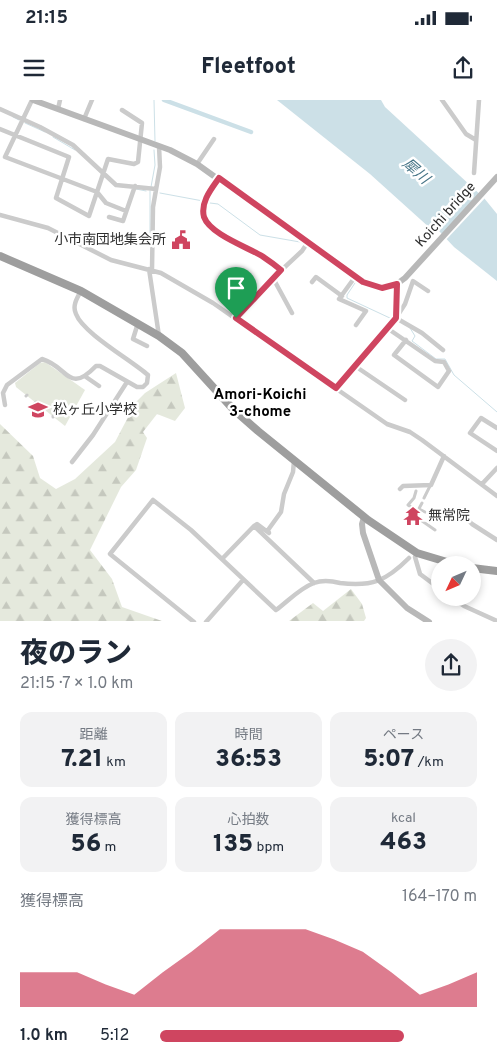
<!DOCTYPE html>
<html lang="ja">
<meta charset="utf-8">
<style>
body{margin:0;font-family:Overpass,"Noto Sans JP",sans-serif;background:#f2f2f3;color:#1f2937;height:100vh;display:flex;flex-direction:column;font-size:19px;white-space:nowrap}
*{box-sizing:border-box;margin:0}
p{font-size:16px;color:#747a83}
.icon{flex:none;width:28px;height:28px;fill:none;stroke:currentColor;stroke-width:2;stroke-linecap:round;stroke-linejoin:round}
.map{position:relative;height:522px;overflow:hidden}
.sheet{display:flex;flex-direction:column;background:#fff;flex:1}
.sheet>*{flex:none}
.needle{width:32px;rotate:226deg}
.buttons{position:absolute;left:431px;top:456px;display:grid;gap:10px}
.buttons a{display:grid;place-items:center;width:50px;height:50px;border-radius:50%;background:#fff;box-shadow:0 2px 8px #0003;font-size:25px}
.pin{position:absolute;display:grid;place-items:center;width:42px;height:42px;color:#fff;margin:-51px -21px;border-radius:50% 50% 50% 0;rotate:-45deg;box-shadow:0 0 5px #0007}
.pin .icon{rotate:45deg}
.round{display:grid;place-items:center;flex:none;width:52px;height:52px;border-radius:26px;background:#f2f2f3}
.head{display:flex;align-items:center;justify-content:space-between;height:85px;padding:0 20px}
h1{font-size:28px;font-weight:800;line-height:38px}
.figures{display:grid;grid-template-columns:repeat(3,1fr);gap:8px;height:85px;padding:5px 20px}
.figures div{display:grid;align-content:center;border-radius:12px;background:#f2f2f3;text-align:center}
.figures b{font-size:25px;font-weight:800}
.figures small{font-size:14px;font-weight:400}
.figures p{font-size:14px}
.chart{height:140px;padding:10px 20px}
.chart p{display:flex;justify-content:space-between}
.chart svg{width:100%;height:90px;margin-top:5px;fill:#cf4560;opacity:.7}
ul{padding:0 20px;list-style:none;font-size:16px}
li{display:grid;grid-template-columns:80px 60px 1fr;align-items:center;height:38px}
li i{height:12px;border-radius:6px;background:#cf4560}
.status{display:flex;justify-content:space-between;align-items:center;height:35px;padding:0 25px;background:#fff;direction:ltr}
.status svg{height:14px;fill:currentColor}
header{display:flex;justify-content:space-between;align-items:center;height:65px;padding:0 20px;background:#fff;font-size:22px;font-weight:800}
.map>svg:first-child{display:block}
</style>
<div class="status"><b>21:15</b><svg viewBox="0 0 49 12"><path d="M0 12V9h3v3zM5 12V6h3v6zM10 12V3h3v9zM15 12V0h3v12zM26 1h20v11H26zM47 4h2v5h-2z"/></svg></div>
<header><svg class="icon" aria-label="menu" viewBox="0 0 24 24"><path d="M4 6h16M4 12h16M4 18h16"/></svg>Fleetfoot<svg class="icon" aria-label="share" viewBox="0 0 24 24"><path d="M12 15V3M7 8l5-5 5 5M5 13v7h14v-7"/></svg></header>
<div class="map">
<svg width="497" height="522" viewBox="0 0 497 522">
<defs>
<pattern id="forest-firs" width="22" height="20" patternUnits="userSpaceOnUse" patternTransform="scale(1.25)"><rect width="22" height="20" fill="#e5e9dd"/><path d="M5 1l3.5 6h-7zM16 11l3.5 6h-7z" fill="#c5c8be"/></pattern>
</defs>
<rect width="100%" height="100%" fill="#fff"/>
<path fill="url(#forest-firs)" d="M176 273 185 308 175 321 157 314 143 332 147 338 136 370 121 387 90 450 112 479 122 507 162 521H0V324L33 356 40 378 56 389 75 379 115 342 136 302 145 293Z
M351 489 362 504 366 518 364 521H289L313 503 323 511Z"/>
<path fill="#e5e9dd" d="M45 262 85 290 65 326 16 287 15 283 40 263Z"/>
<path fill="#cce0e7" d="M277 0H381L385 7 484 98 497 114V181L454 147 440 132 431 129 370 74Z"/>
<path fill="#fff" d="M481 92 486 97 445 141 441 136Z"/>
<g fill="none" stroke-linecap="round" stroke-linejoin="round">
<path stroke="#cce0e7" stroke-width="1" d="M154 0 155 41
M13 17 19 20
M25 23 45 32
M53 37 75 50
M151 87 155 65 154 50
M136 89 146 91
M150 91V142
M160 93 203 101
M210 103 218 104 260 135 300 142
M355 183 347 195V198L392 219
M410 228 415 236 412 241 436 259H445L454 275 497 312"/>
<path stroke="#cce0e7" stroke-width="4.5" d="M164 0 251 32"/>
<path stroke="#cbcbcb" stroke-width="3" d="M26 296 27 295
M35 303 36 302
M44 310 45 309
M53 317V316
M416 391 414 398 408 405 417 411
M424 398 430 386
M422 403 415 416 435 430
M419 409 425 412"/>
<path stroke="#cbcbcb" stroke-width="4.5" d="M32 0 5 57 97 92 108 59 134 64 138 62 142 23 122 10
M442 0 466 34 476 40
M0 9 40 27 73 45 116 85 156 89
M58 9 60 0
M84 19 92 0
M0 29 69 57 56 98 89 116 97 92
M197 64 214 39
M474 73 479 0
M219 78C212 88 200 102 204 117 210 134 247 147 262 156 268 160 274 165 281 170
M97 92 106 103 126 111
M0 115 48 128 111 160 161 173 213 203 387 324 410 332 422 340 497 396
M109 117 123 121 135 86
M149 169 159 236
M152 170 153 107 160 67 159 46
M355 177 339 199 366 211 356 225
M273 178 292 213
M312 182 316 177 342 196
M428 191 413 181 405 204 396 218 422 233 443 250
M236 218 273 178 302 151 308 142
M138 223 133 239 147 246
M387 228 435 261 444 262 449 271 438 287 394 255 406 240
M355 266 405 300
M86 277 99 286
M336 287 396 218 397 184
M5 305 3 293 7 285 42 259C69 267 68 295 96 266H100L137 287H143L147 283 148 275C131 260 83 233 76 214 72 206 77 198 81 191
M497 328 481 318 470 333 497 351
M72 362 93 335 127 282
M482 384 497 368
M400 389 403 386 431 385 444 356
M458 410 472 424 497 440
M254 426 257 424 269 433 268 430 281 412 284 394 293 372 294 361
M417 453 415 457 420 474 440 489
M222 459 254 426 314 483
M452 498 464 506 497 521
M194 522 110 454 153 400 191 430 276 510C287 502 300 488 314 483 322 480 332 481 340 483 372 487 386 481 409 458
M206 522 243 480"/>
<path stroke="#b8b8b8" stroke-width="6" d="M33 0 170 50 197 64 355 177C373 189 387 193 405 178L497 77
M364 417 362 424 363 433 379 480 407 508 429 522"/>
<path stroke="#9e9e9e" stroke-width="8" d="M0 156 81 191 159 236 182 253 233 309 258 331 368 420 417 453 457 465
M472 468 497 471"/>
</g>
<g fill="none" stroke-linecap="round" stroke-linejoin="round">
<g stroke="#fff" stroke-width="10">
<path id="route" d="M219 78 363 182 382 188 397 184 396 218 336 288 236 218 281 170C275 165 268 160 262 156 247 147 210 134 204 117 200 102 212 88 219 78Z"/>
</g>
<use href="#route" stroke="#cf4560" stroke-width="6"/>
</g>
<defs>
<g id="civic-bare" transform="scale(1.5)"><path d="M-.6-6.5H3V-4.5H.6V-3L4-1V1h2V6H-6V1h2V-1L-.6-3ZM-1.2 2.5V6h2.4V2.5Z" fill="#cf4560" stroke="#fff" stroke-width="2.5" paint-order="stroke"/></g>
<g id="school-bare" transform="scale(1.5)"><path d="M0-5L7-2L0 1L-7-2ZM-4 1L0 2.5L4 1V4Q0 6-4 4Z" fill="#cf4560" stroke="#fff" stroke-width="2.5" paint-order="stroke"/></g>
<g id="temple-bare" transform="scale(1.5)"><path d="M0-6L5-2H3V0L6.5 2.5H4V6H1.5V3h-3V6H-4V2.5H-6.5L-3 0V-2H-5Z" fill="#cf4560" stroke="#fff" stroke-width="2.5" paint-order="stroke"/></g>
</defs>
<g fill-rule="evenodd">
<use href="#civic-bare" x="181" y="140"/>
<use href="#school-bare" x="38" y="310"/>
<use href="#temple-bare" x="413" y="416"/>
</g>
<g text-anchor="middle" dominant-baseline="central" stroke-width="5" stroke-linejoin="round" paint-order="stroke">
<g font-size="14" fill="#2e2e2e" stroke="#fff">
<text transform="translate(446 115) rotate(-48)">Koichi bridge</text>
</g>
<g font-size="14" fill="#2e2e2e" stroke="#fff" text-anchor="start">
<text x="166" y="140" text-anchor="end">小市南団地集会所</text>
<text x="53" y="310">松ヶ丘小学校</text>
<text x="428" y="416">無常院</text>
</g>
<g font-size="15" font-style="italic" fill="#467486" stroke="#fff">
<text transform="translate(415 72) rotate(41)">犀川</text>
</g>
<g font-size="15" font-weight="bold" fill="#000" stroke="#fff">
<text x="260" y="295">Amori-Koichi<tspan x="260" dy="17">3-chome</tspan></text>
</g>
</g>
</svg>
<div class="buttons">
<a><svg class="needle" viewBox="-14 -14 28 28"><path d="M0-13l5 13h-10z" fill="#e53935"/><path d="M0 13l5-13h-10z" fill="#747a83"/></svg></a>
</div>
<div class="pin" style="left:236px;top:218px;background:#1e9e55"><svg class="icon" aria-label="arrive" viewBox="0 0 24 24"><path d="M6 21V4h12l-3 4 3 4H6"/></svg></div>
</div>
<section class="sheet">
<div class="head"><div><h1>夜のラン</h1><p>21:15 · 7 × 1.0 km</p></div><a class="round"><svg class="icon" aria-label="share" viewBox="0 0 24 24"><path d="M12 15V3M7 8l5-5 5 5M5 13v7h14v-7"/></svg></a></div>
<div class="figures">
<div><p>距離</p><b>7.21<small> km</small></b></div>
<div><p>時間</p><b>36:53</b></div>
<div><p>ペース</p><b>5:07<small> /km</small></b></div>
</div>
<div class="figures">
<div><p>獲得標高</p><b>56<small> m</small></b></div>
<div><p>心拍数</p><b>135<small> bpm</small></b></div>
<div><p>kcal</p><b>463</b></div>
</div>
<div class="chart"><p><span>獲得標高</span>164–170 m</p>
<svg viewBox="0 0 160 44" preserveAspectRatio="none"><path d="M0 44V27L10 27L20 27L30 33L40 38L50 27L60 17L70 6L80 6L90 6L100 6L110 11L120 17L130 27L140 38L150 33L160 27V44z"/></svg>
</div>
<ul>
<li><b>1.0 km</b>5:12<i style="width:77%"></i></li>
</ul>
</section>
